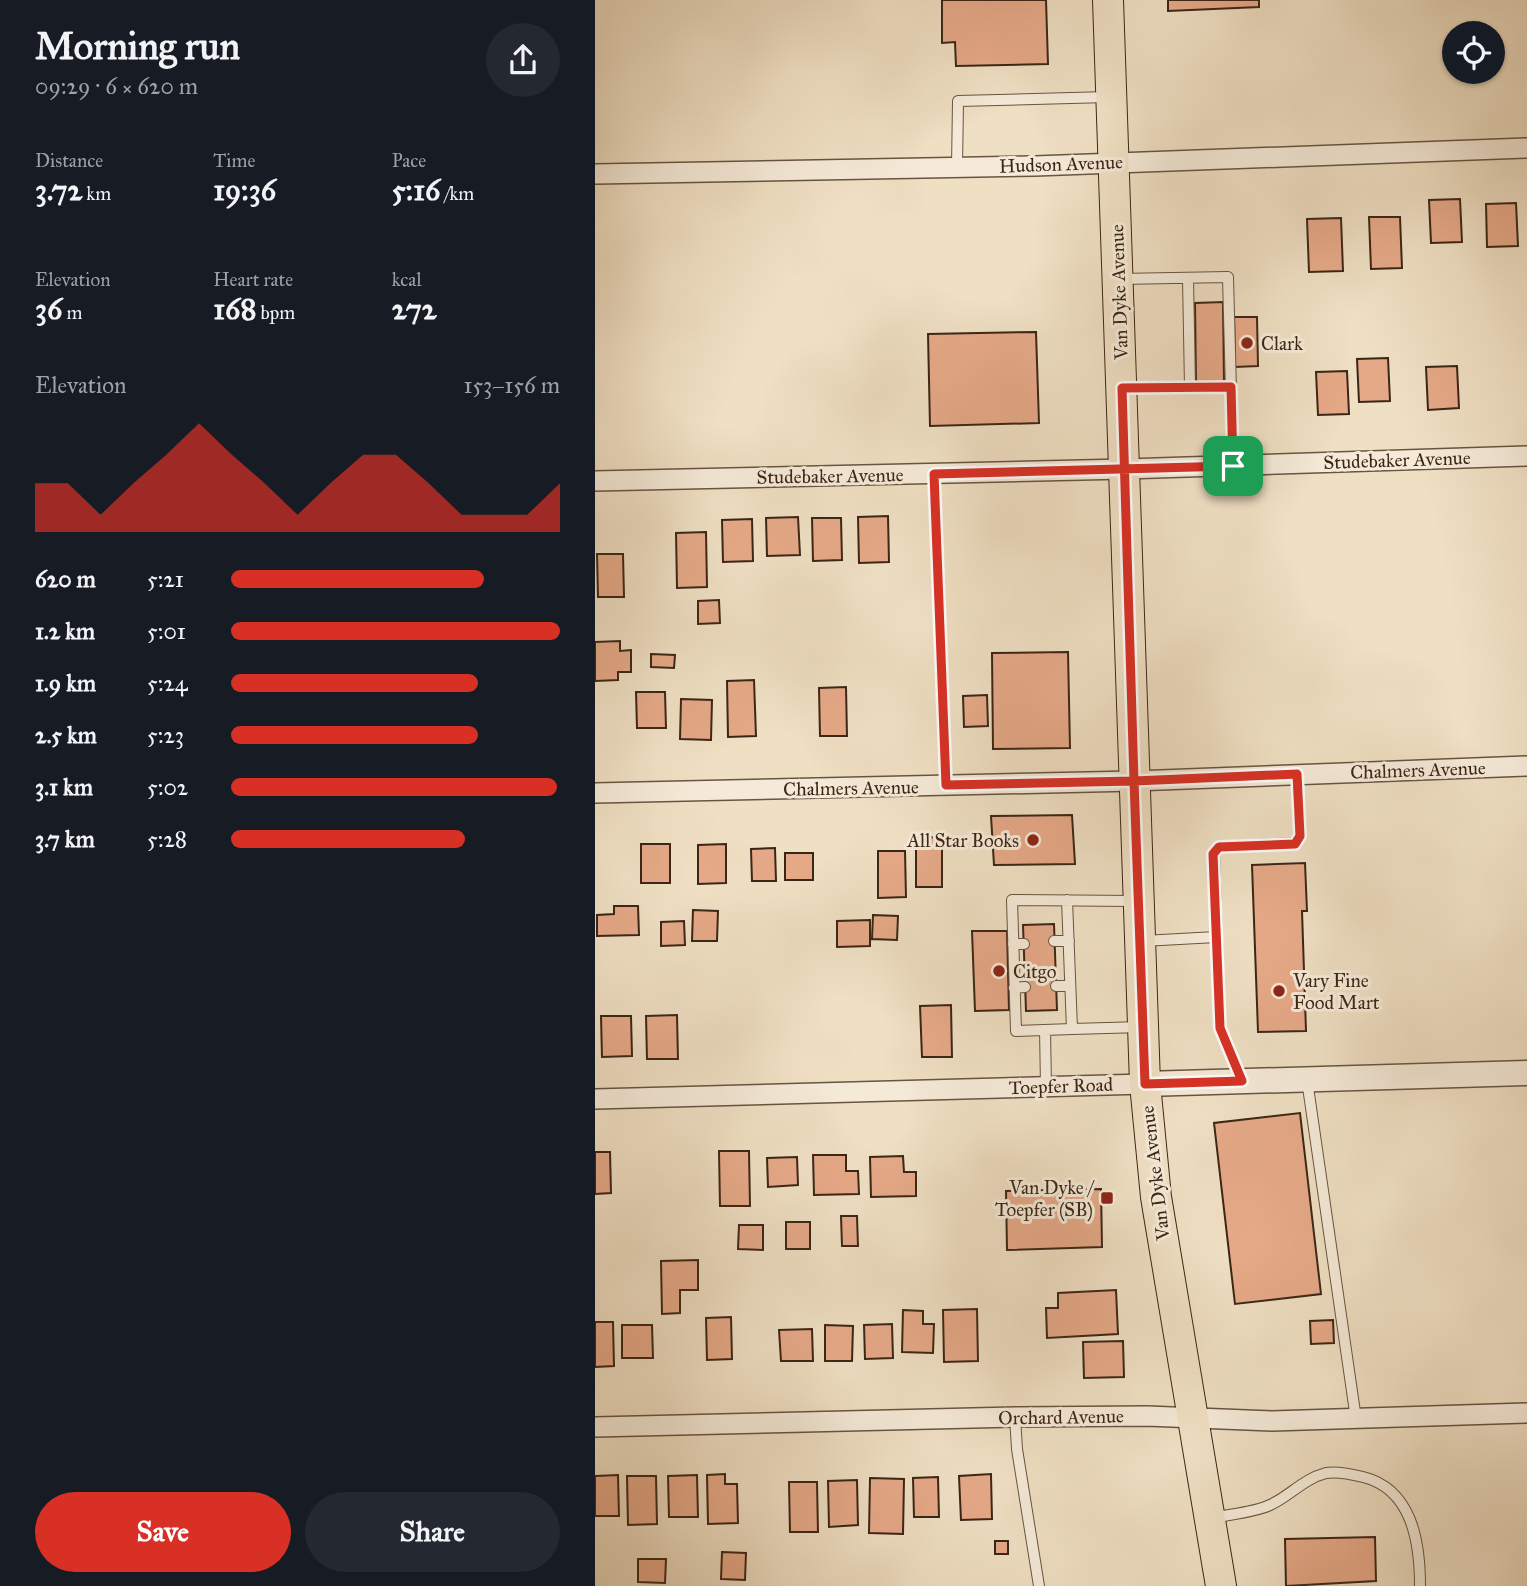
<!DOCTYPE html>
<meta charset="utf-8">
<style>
body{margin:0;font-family:"IM FELL Great Primer",serif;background:#242831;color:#f1f3f6;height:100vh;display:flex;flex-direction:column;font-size:26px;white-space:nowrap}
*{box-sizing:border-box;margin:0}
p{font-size:23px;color:#9ea1a6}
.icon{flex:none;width:38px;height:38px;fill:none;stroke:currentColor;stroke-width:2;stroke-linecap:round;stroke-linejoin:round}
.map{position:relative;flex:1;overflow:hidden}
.panel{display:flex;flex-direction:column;background:#171b24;width:595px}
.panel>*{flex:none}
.tools{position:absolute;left:847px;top:21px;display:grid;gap:14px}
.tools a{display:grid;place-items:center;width:63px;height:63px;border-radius:50%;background:#171b24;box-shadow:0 2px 5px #0004;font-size:35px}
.pin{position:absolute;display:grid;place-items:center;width:60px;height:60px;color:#fff;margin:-30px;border-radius:14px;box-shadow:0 4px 10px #0006}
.round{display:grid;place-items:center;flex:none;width:74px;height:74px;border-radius:37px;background:#242831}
.overview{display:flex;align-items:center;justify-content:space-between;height:119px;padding:0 35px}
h1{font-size:38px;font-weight:700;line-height:52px}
.metrics{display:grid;grid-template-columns:repeat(3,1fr);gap:10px;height:119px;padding:7px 35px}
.metrics div{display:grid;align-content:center}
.metrics b{font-size:30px;font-weight:700}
.metrics small{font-size:19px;font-weight:400}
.metrics p{font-size:19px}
.chart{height:196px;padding:14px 35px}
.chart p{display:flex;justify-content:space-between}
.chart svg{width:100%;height:126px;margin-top:7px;fill:#d93025;opacity:.7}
.cta{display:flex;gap:14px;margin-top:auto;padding:14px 35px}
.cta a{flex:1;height:80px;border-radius:42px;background:#d93025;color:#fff;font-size:28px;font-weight:700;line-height:80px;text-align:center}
.cta a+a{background:#242831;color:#f1f3f6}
ul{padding:0 35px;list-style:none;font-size:23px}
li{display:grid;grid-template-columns:112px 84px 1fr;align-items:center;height:52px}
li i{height:18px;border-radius:9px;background:#d93025}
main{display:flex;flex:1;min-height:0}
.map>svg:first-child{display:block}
</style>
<main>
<section class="panel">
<div class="overview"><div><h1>Morning run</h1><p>09:29 · 6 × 620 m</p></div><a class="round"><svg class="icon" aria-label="share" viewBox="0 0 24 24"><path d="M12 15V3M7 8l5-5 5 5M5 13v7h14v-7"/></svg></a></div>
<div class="metrics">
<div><p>Distance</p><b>3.72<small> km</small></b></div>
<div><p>Time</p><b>19:36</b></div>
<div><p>Pace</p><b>5:16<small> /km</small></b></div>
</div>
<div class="metrics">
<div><p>Elevation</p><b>36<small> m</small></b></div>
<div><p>Heart rate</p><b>168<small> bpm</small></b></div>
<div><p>kcal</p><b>272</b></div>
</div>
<div class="chart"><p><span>Elevation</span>153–156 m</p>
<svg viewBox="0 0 160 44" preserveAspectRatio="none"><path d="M0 44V27L10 27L20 38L30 27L40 17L50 6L60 17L70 27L80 38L90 27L100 17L110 17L120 27L130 38L140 38L150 38L160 27V44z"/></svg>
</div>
<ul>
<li><b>620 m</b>5:21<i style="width:77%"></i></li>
<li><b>1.2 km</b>5:01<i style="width:100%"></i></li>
<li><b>1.9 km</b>5:24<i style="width:75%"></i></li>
<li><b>2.5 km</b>5:23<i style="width:75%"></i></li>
<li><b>3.1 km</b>5:02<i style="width:99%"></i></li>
<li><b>3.7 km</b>5:28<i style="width:71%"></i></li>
</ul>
<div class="cta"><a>Save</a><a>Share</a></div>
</section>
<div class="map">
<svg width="932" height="1586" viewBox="0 0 932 1586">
<rect width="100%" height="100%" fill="#efdfc3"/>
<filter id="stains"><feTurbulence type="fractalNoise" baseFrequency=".00286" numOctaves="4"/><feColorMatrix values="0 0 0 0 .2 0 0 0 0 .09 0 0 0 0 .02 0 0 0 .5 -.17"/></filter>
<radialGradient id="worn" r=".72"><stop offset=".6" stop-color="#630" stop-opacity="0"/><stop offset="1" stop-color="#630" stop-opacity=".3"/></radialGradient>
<path fill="#e6a988" stroke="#3b2516" stroke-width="2" d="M347 0H451L453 64 361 66 360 42 347 43Z
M573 0H664V7L573 11Z
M865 199 867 242 836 243 834 200Z
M921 203 923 246 892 247 891 204Z
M774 217H805L807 268 776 269Z
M746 218 748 271 714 272 712 219Z
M628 302 629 383H601L600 303Z
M639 317H662L663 366 640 367Z
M441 332 444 423 335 426 333 334Z
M793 358 795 401 764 402 762 359Z
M862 366 864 408 833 410 831 367Z
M752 371 754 414 723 415 721 372Z
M293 516 294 562 264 563 263 517Z
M203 517 205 555 172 556 171 518Z
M217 518H246L247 560 218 561Z
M157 519 158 561 128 562 127 520Z
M111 532 112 587 82 588 81 533Z
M2 554H28L29 597H3Z
M124 600 125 623 103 624V601Z
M25 641V651L36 650V672H23V680L0 681V642Z
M473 652 475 748 398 749 397 653Z
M56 654 80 655 79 668 56 667Z
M159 680 161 736 133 737 132 681Z
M251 687 252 736H225L224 688Z
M41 692H70L71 728H42Z
M392 695 393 726 369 727 368 696Z
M86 699 117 700 116 740 85 739Z
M477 815 480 864 399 865 396 816Z
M347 837V887H321V838Z
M46 844H75V883H46Z
M131 844V883L103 884V845Z
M180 848 181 881H157L156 849Z
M283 851H310L311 897 283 898Z
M190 853H218V880H190Z
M710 863 712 911H707L711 1031 663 1032 657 865Z
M19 906H43L44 935 2 936V915L19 914Z
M98 910 123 911 122 941H97Z
M278 915 303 916 302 940 277 939Z
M275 920V946L242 947V921Z
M89 921 90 945 66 946V922Z
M459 924 462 1010 431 1011 428 925Z
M377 931H412L414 1010 380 1011Z
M356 1005 357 1057H327L325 1006Z
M82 1015 83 1059H52L51 1016Z
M6 1016H36L37 1056 7 1057Z
M705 1113 726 1294 640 1304 619 1123Z
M124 1151H154L155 1206H125Z
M0 1152H15L16 1193 0 1194Z
M218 1155H251V1171H263L264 1194 219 1195Z
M308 1156 309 1172H321V1196L276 1197 275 1157Z
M202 1157 203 1185 173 1187 172 1158Z
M506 1189 507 1247 412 1250 411 1191Z
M246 1216H262L263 1246H247Z
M191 1222H215V1249H191Z
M144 1225H168V1250L143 1249Z
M103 1260V1290H85V1313L67 1314 66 1261Z
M521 1290 523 1334 452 1338 451 1308H463V1293Z
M382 1309 383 1361 349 1362 348 1310Z
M308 1310 328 1311V1324H339L338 1353 307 1352Z
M136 1317 137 1359 112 1360 111 1318Z
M738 1320 739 1343 716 1344 715 1321Z
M0 1322H18L19 1366 0 1367Z
M297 1324 298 1358 270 1359 269 1325Z
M27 1325H57L58 1358H27Z
M230 1325 258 1326 257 1361H230Z
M217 1329 218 1361H186L184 1330Z
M528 1341 529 1377 489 1378 488 1342Z
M130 1474V1484H142L143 1523 113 1524 112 1475Z
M396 1474 397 1519 366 1520 364 1476Z
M23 1475 24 1516H0V1476Z
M102 1475 103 1517H74L73 1476Z
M32 1476H61L62 1524 33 1525Z
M343 1477 344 1517H319L318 1478Z
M275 1478 309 1479 308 1534 274 1533Z
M262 1480 263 1525 234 1527 233 1481Z
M194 1482H222L223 1532H195Z
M780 1537 781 1581 691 1586 690 1539Z
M400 1541H413V1554H400Z
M127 1552 151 1553 150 1580 126 1579Z
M43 1559H71L70 1583 43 1582Z"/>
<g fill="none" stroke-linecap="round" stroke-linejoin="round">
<g stroke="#685441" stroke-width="12">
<path id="service" d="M362 167 363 101 513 97
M593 278 595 387
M524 279 633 277 638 466
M528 388 636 387
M339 474 351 785
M472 900 477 1029 421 1031 417 900 539 901
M459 941H474
M548 941 621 937
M418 944H429
M461 986H475
M419 988 430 987
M477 1029 547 1027
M450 1030 451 1087
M712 1080 761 1419
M647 1081 625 1028 619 854 624 847 700 843 705 836 702 774
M420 1417 422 1449 444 1586
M617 1518C635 1514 658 1513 675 1505 695 1496 708 1479 731 1473 743 1471 756 1474 768 1477 817 1489 825 1542 825 1586"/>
</g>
<g stroke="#685441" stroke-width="22">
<path id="minor" d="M0 174 440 166 932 148
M0 481 530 469 932 456
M0 793 539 781 932 766
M0 1099 550 1084
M0 1427 420 1417 552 1416 677 1421 932 1413"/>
</g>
<g stroke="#685441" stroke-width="27">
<path id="tertiary" d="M550 1084 932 1073"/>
</g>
<g stroke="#3b2516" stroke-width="32">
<path id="primary" d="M513 0 550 1084 561 1197 626 1586"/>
</g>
<use href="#service" stroke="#f5ead8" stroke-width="10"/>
<use href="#minor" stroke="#f5ead8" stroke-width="19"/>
<use href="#tertiary" stroke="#f5ead8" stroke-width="24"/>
<use href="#primary" stroke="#efdfc3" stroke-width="30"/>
</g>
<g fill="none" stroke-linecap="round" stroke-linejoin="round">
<g stroke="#fff" stroke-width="14">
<path id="route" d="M638 466 339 474 351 785 539 781 550 1084 647 1081 625 1028 618 854 624 847 700 844 705 836 702 774 539 781 527 388 636 387 638 466"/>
</g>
<use href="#route" stroke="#d93025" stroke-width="9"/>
</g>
<g fill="#8f2418" stroke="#f5ead8" stroke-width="2.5">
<circle cx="652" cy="343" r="7"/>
<circle cx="438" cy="840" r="7"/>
<circle cx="404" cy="971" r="7"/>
<circle cx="684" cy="991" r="7"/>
<rect x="505" y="1191" width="14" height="14" rx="3.5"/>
</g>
<g text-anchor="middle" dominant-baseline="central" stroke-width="6" stroke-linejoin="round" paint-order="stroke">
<g font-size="19" fill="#3b2516" stroke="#f5ead8">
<text transform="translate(466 164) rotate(-2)">Hudson Avenue</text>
<text transform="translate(524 292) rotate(-92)">Van Dyke Avenue</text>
<text transform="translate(802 460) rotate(-2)">Studebaker Avenue</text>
<text transform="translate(235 476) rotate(-1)">Studebaker Avenue</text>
<text transform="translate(823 770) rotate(-2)">Chalmers Avenue</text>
<text transform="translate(256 788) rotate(-1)">Chalmers Avenue</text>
<text transform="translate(466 1086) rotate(-2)">Toepfer Road</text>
<text transform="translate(560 1173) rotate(-97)">Van Dyke Avenue</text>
<text transform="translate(466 1417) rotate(-1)">Orchard Avenue</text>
</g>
<g font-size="19" fill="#3b2516" stroke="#f5ead8" text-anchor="start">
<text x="666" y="343">Clark</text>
<text x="424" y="840" text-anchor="end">All Star Books</text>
<text x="418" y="971">Citgo</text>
<text x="698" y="980">Vary Fine<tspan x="698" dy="22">Food Mart</tspan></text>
<text x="498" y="1187" text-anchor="end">Van Dyke /<tspan x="498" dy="22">Toepfer (SB)</tspan></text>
</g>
</g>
<rect width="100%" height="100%" filter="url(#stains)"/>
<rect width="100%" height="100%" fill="url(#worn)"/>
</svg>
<div class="tools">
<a><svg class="icon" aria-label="locate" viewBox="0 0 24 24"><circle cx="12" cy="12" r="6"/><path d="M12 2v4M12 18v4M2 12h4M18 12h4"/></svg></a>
</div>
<div class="pin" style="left:638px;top:466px;background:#1e9e55"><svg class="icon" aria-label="arrive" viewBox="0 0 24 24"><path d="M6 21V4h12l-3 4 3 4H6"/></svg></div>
</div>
</main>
